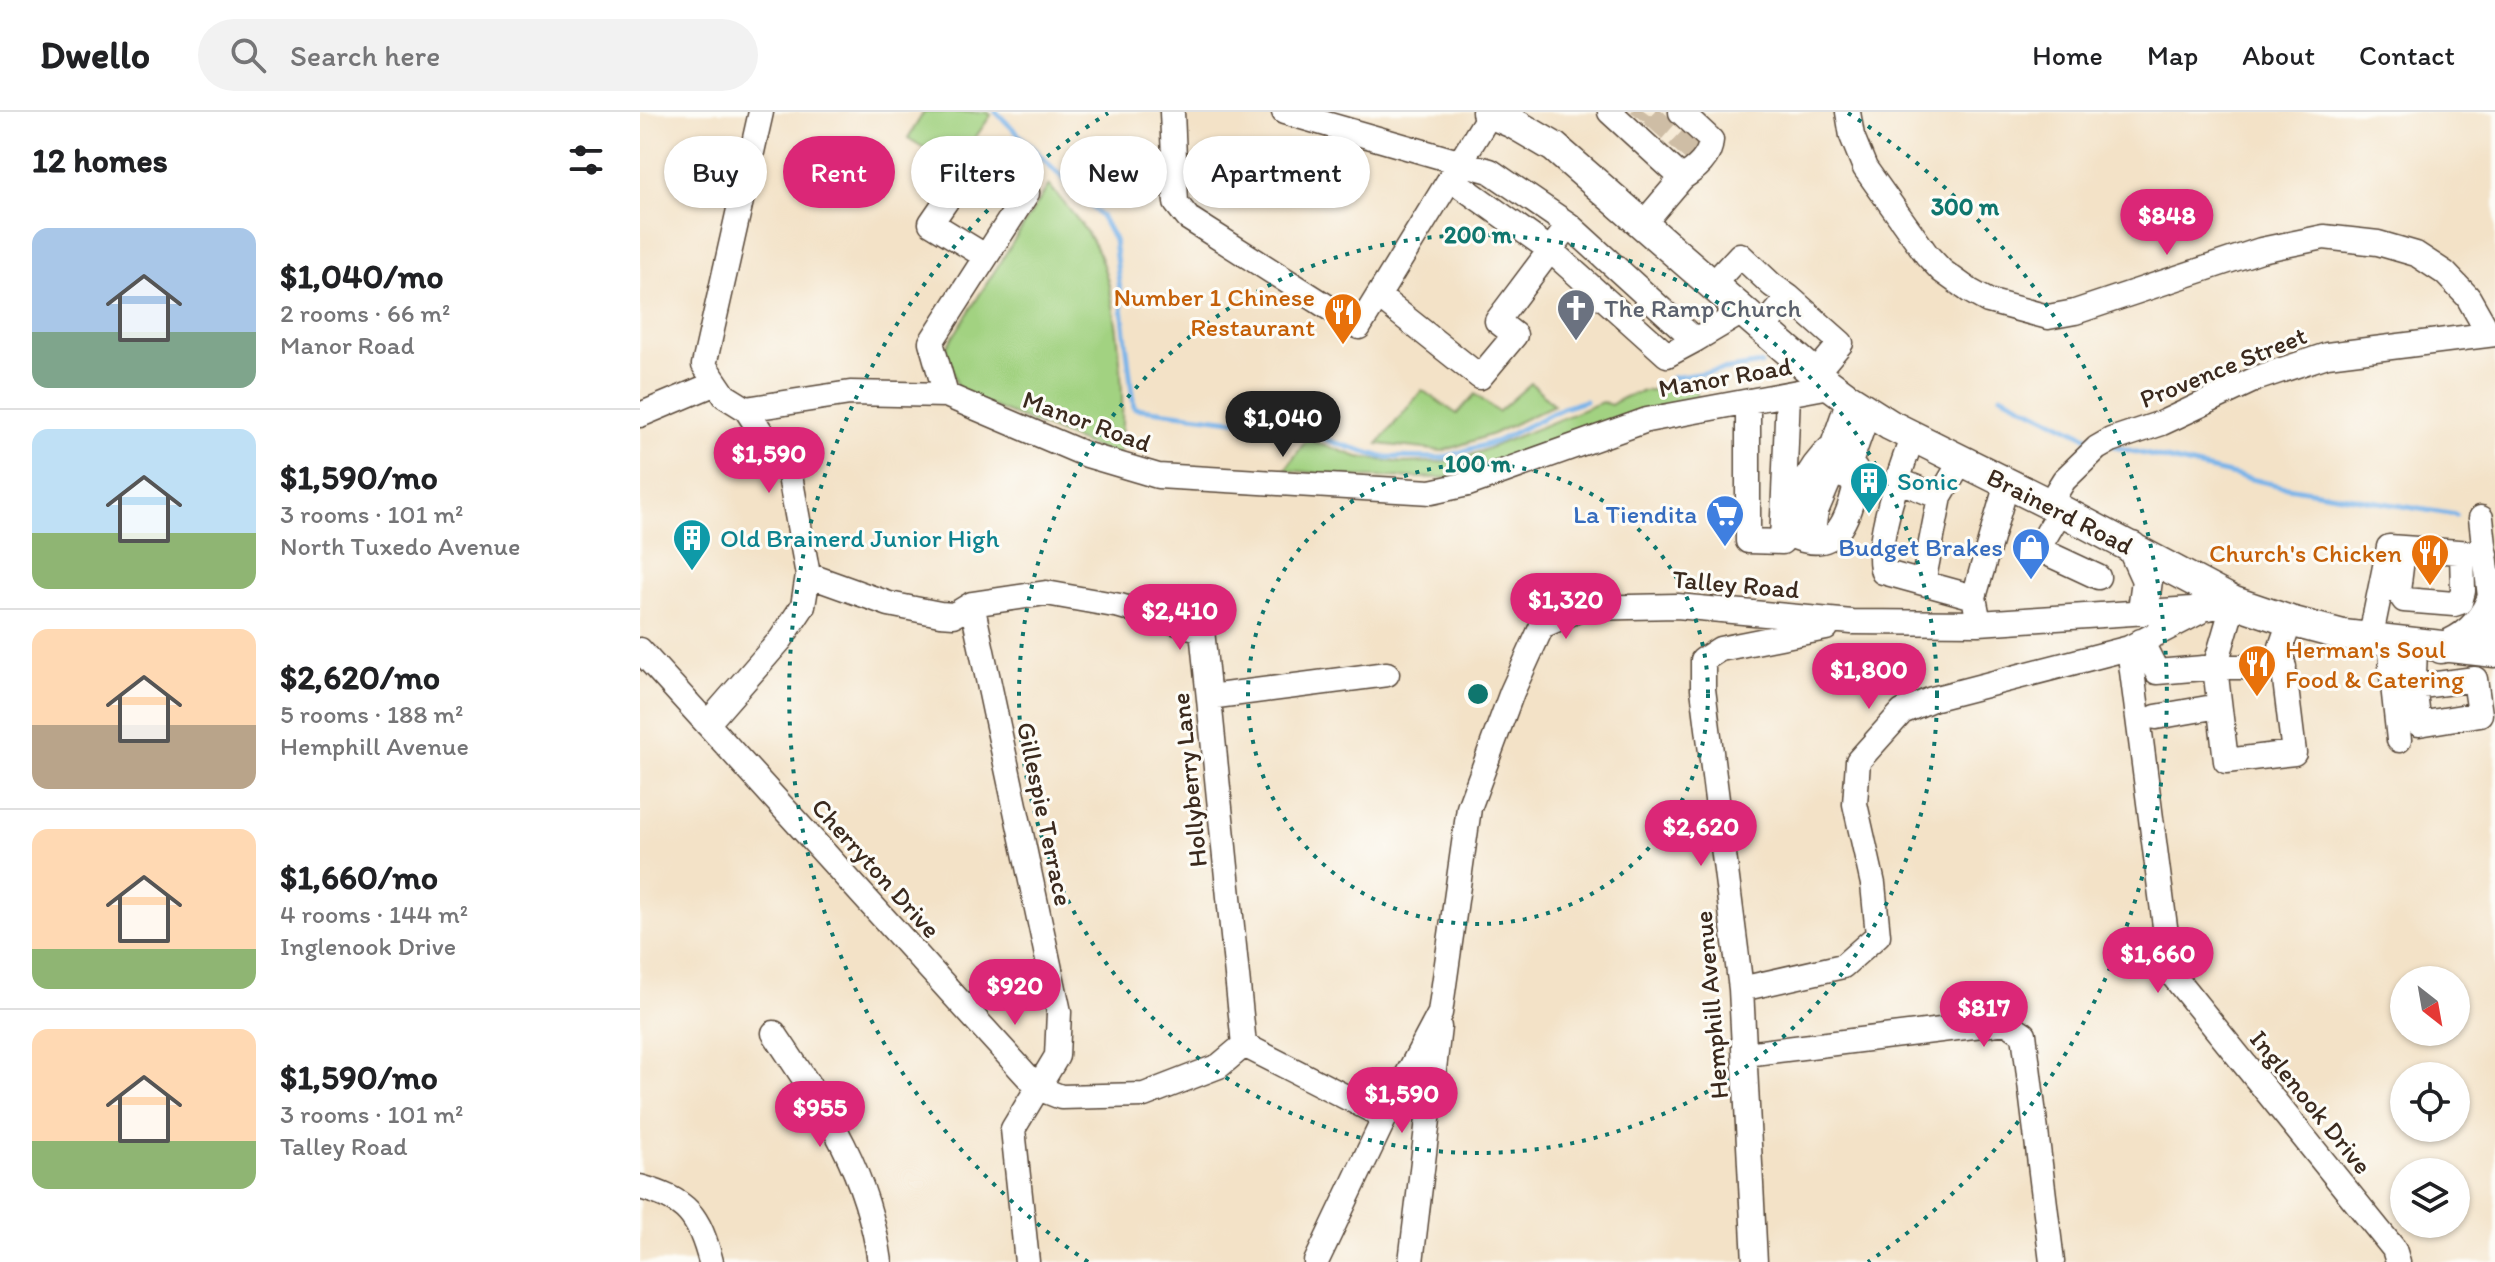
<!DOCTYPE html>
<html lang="en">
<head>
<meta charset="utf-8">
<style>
	:root { --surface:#fff; --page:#f2f2f2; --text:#202124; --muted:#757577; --line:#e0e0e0; --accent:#db2777 }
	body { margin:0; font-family:Itim,sans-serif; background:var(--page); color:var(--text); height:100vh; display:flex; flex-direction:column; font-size:30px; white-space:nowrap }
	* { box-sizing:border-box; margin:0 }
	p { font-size:26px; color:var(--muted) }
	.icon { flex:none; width:44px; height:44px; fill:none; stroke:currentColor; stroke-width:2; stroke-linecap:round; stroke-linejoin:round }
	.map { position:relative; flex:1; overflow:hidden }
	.sheet { display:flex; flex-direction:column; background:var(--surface); width:640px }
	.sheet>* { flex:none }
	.top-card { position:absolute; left:24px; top:24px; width:760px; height:72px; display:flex; gap:16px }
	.needle { width:52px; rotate:149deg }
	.controls { position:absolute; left:1750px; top:854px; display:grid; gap:16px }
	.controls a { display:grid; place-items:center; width:80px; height:80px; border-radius:50%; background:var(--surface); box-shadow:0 2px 6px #0004; font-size:40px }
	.price { position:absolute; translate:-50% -68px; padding:0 18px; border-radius:28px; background:var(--accent); color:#fff; font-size:26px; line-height:52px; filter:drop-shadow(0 2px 4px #0008) }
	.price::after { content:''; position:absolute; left:50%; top:48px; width:24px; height:18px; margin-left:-12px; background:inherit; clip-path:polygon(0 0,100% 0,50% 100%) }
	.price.current { background:#222; color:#fff }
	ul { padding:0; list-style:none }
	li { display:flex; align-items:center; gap:24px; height:200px; padding:0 32px }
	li+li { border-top:2px solid var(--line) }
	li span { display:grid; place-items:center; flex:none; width:224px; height:160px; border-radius:16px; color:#555 }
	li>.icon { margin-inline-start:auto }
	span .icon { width:96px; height:96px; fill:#fffc; stroke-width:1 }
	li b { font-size:34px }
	h2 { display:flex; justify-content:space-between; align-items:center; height:96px; padding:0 32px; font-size:34px }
	.tag { padding:0 28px; border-radius:36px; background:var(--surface); box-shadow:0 2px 6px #0004; font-size:28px; line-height:72px }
	.tag.current { background:var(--accent); color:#fff }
	header { display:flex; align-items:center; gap:48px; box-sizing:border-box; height:112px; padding:0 40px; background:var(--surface); border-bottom:2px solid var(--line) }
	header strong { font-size:38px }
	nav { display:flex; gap:44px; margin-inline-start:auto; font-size:28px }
	.search { width:560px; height:72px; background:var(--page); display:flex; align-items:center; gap:20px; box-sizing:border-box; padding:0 28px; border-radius:44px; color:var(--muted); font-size:30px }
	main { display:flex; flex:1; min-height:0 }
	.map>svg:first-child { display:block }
	.green { fill:#a2d281; stroke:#6e7e50; stroke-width:2 }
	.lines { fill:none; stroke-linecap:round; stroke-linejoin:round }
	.stream { stroke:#78b3e9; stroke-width:5 }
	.minor-tunnel { stroke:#cebda5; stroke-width:24; stroke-dasharray:24 12; stroke-linecap:butt }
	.minor-casing { stroke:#574637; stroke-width:27 }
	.major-casing { stroke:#574637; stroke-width:33 }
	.minor { stroke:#fff; stroke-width:24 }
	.major { stroke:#fff; stroke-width:30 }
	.ring { fill:none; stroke:#0f766e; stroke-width:4; stroke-dasharray:4 8 }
	.labels { text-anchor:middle; stroke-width:6; stroke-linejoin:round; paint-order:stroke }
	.food-label { font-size:26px; fill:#c56008; stroke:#fdfcf7; text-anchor:end }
	.worship-label { font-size:26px; fill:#5b616d; stroke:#fdfcf7; text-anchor:start }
	.street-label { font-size:26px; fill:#3b2a1e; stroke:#fdfcf7 }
	.culture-label { font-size:26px; fill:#0d838f; stroke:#fdfcf7; text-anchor:start }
	.shop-label { font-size:26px; fill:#366cbe; stroke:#fdfcf7; text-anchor:end }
	.centre { fill:#0f766e; stroke:#fdfcf7; stroke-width:4 }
	.ring-label { font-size:24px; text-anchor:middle; font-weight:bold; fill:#0f766e; stroke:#fdfcf7; stroke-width:6; stroke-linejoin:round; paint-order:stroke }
</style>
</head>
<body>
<header>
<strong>Dwello</strong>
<div class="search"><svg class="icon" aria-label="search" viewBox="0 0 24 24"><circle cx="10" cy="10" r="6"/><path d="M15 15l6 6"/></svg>Search here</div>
<nav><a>Home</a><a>Map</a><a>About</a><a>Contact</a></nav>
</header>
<main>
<section class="sheet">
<h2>12 homes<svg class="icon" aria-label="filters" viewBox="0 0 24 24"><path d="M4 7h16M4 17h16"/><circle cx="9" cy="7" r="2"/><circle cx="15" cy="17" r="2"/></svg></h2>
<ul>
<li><span style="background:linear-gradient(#a9c7e8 65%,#7fa58c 0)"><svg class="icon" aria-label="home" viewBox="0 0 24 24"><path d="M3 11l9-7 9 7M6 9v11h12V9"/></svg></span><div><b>$1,040/mo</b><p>2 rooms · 66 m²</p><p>Manor Road</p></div></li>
<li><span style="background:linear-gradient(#bfe0f5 65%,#8fb573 0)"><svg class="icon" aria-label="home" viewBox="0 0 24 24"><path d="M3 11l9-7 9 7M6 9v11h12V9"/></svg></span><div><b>$1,590/mo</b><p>3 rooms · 101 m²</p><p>North Tuxedo Avenue</p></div></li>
<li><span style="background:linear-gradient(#ffd9b3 60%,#b9a48a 0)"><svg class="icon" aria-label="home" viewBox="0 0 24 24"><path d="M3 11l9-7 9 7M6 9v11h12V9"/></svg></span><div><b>$2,620/mo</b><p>5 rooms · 188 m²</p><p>Hemphill Avenue</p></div></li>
<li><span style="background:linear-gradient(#ffd9b3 75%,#8fb573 0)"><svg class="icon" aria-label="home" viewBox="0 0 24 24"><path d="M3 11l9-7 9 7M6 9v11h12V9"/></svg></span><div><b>$1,660/mo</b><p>4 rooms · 144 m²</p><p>Inglenook Drive</p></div></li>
<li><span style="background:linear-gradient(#ffd9b3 70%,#8fb573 0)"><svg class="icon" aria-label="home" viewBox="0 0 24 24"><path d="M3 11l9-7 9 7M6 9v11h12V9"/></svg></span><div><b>$1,590/mo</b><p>3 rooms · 101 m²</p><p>Talley Road</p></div></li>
</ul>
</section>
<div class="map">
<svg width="1855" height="1150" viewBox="0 0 1855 1150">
	<rect width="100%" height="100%" fill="#fdfcf7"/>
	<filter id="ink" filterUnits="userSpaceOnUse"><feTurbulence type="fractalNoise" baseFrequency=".0125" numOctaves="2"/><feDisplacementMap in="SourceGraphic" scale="16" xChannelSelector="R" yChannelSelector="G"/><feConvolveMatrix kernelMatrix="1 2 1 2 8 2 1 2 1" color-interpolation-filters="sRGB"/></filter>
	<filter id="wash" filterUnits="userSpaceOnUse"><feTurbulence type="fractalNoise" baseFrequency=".006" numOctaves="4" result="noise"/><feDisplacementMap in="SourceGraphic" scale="32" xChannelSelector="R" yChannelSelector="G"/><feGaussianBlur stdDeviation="1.8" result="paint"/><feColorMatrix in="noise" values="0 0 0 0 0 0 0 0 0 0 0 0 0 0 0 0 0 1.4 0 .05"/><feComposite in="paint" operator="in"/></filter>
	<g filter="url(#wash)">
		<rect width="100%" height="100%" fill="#f3e2c7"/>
		<!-- green -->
		<path class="green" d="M284,0H348L351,3L321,46L305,53L297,44L268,26Z
			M409,73C427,95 448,117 459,143C479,189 487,296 479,345L319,281L306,236Z
			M891,271L914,293L853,322L803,339L738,332L782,278L817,302L835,282L858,300Z
			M1055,274L1058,286L948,315L886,343L821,366L721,365L645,358L667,327L718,345L762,351L801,350L827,345L962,290L971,293C993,276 1028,276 1055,274Z"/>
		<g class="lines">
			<!-- stream -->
			<path class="stream" d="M356,0L461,104L474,128L494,296L658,316L690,329L742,345L802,346L857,329L923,296L945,289
				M1032,266L1121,252
				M1361,283L1455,329
				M1475,335L1641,374L1816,403"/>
		</g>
	</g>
	<g filter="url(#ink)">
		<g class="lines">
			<!-- minor-tunnel -->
			<path class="minor-tunnel" d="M1001,7L1006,0
				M1013,19L1027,3
				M1038,41L1052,26"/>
			<!-- minor casing -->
			<g class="minor-casing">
				<path id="minor" d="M532,0L536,91L548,106L719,215L851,0
					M644,0L850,59L929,113L1055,228L1104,199
					M970,0L1042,66L1003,112
					M1041,0L1071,28C1070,46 1056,57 1042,66
					M1208,0L1212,24L1225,56L1287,143L1302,159L1330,179L1348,189L1408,205L1435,200L1621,138L1684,125L1738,131L1776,142L1805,161L1828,185L1849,222
					M811,67L909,137L1027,243L1055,228
					M1073,172L1100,143L1132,173L1149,185
					M738,184L840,265L875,223L857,209L929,113
					M1123,216L1149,185L1201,231L1175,262
					M306,283L291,230L387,81L335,47L291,111L345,144
					M1108,290V429L1142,430L1148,282
					M106,297L210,281L306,283L447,343L518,364L791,380L828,372L1007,308L1190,274
					M0,303L76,271
					M1273,324C1262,353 1233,432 1243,460L1283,471L1300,385L1322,348
					M1193,333C1167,356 1148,392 1157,426C1204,443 1209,395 1219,362L1210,351
					M1205,365L1228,300
					M1257,368L1300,385
					M1409,392L1424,368L1457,336L1471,328L1522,311L1618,266L1687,243L1855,222
					M1421,398L1398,437L1458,465
					M1841,406L1855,529
					M1183,428L1173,418L1176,399L1196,352L1193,333L1209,287
					M1763,439L1758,479L1764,488L1814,492L1820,490L1823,479L1822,441
					M168,463L249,492L300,502L314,503L332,492L406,481L480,494L562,518L604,933
					M1283,471L1334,485
					M332,492L419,900L417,944L373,1017L387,1150
					M1339,511L1334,485L1367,371
					M1730,528L1749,435L1846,442
					M1501,529L1517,560L1575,555H1644
					M1754,531L1751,555L1759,628
					M1489,536L1531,861L1754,1137L1758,1150
					M0,538L398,976L421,985L504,983L579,954L604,933L745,1005
					M1774,575L1835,567L1840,602L1779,612C1775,585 1772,561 1776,533
					M569,585L747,562
					M1516,605L1579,594
					M67,612L141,527L163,494L168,463L150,364L106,297L85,284L64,253L121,0
					M1101,877L1203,854L1238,823L1233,772L1215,692L1218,649L1262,600L1292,587L1489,536L1559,500
					M134,921C185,997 227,1057 240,1150
					M1106,942L1366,910L1384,922L1412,1150
					M0,1075C47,1088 59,1103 71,1150
					M676,1150L745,1005L800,901L829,696L872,580L902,514L943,496L1037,494L1212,510L1339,511L1568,496L1594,490L1575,555L1586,649L1654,641L1641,535L1650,509
					M771,1150L799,915
					M1115,1150L1101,877L1063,577V548L1080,537L1186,516"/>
			</g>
			<!-- major casing -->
			<g class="major-casing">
				<path id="major" d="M847,0L873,11L914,35L1175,262L1209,287L1250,313L1409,392L1594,490L1650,509L1703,523L1855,540
					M1492,435L1507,468L1503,498
					M1801,536C1825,527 1841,513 1851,490"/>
			</g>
			<!-- minor -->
			<use href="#minor" class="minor"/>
			<!-- major -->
			<use href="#major" class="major"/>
		</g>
	</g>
	<!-- distance rings -->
	<g class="ring">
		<circle cx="838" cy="582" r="230"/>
		<circle cx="838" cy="582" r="459"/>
		<path d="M448 1150A689 689 0 0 1 468 1M1208 1A689 689 0 0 1 1228 1150"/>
	</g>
	<!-- icons -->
	<defs>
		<g id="church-pin" transform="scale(2)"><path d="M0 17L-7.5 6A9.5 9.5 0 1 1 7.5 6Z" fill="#6b7280" stroke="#fdfcf7"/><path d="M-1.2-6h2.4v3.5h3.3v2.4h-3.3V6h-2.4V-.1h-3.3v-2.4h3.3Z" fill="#fff"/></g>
		<g id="restaurant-pin" transform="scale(2)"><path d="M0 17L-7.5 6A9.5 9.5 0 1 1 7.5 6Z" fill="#e8710a" stroke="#fdfcf7"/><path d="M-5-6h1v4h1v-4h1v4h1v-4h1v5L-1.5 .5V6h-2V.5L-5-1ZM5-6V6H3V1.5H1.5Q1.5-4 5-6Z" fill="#fff"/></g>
		<g id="building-pin" transform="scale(2)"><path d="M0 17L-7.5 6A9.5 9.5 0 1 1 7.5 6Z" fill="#0f9aa8" stroke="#fdfcf7"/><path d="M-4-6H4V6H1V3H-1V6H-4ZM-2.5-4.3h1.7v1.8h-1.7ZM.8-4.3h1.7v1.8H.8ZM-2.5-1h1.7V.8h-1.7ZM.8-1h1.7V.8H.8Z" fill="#fff"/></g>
		<g id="supermarket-pin" transform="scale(2)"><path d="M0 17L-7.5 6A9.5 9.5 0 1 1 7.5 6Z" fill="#3f7fe0" stroke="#fdfcf7"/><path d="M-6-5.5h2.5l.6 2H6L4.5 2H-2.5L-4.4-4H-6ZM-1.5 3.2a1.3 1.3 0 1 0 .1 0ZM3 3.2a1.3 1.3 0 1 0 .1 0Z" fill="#fff"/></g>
		<g id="shop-pin" transform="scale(2)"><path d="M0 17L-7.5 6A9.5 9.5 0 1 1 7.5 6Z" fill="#3f7fe0" stroke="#fdfcf7"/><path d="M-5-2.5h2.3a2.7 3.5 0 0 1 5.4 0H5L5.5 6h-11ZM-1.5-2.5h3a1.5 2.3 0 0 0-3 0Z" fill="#fff"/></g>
	</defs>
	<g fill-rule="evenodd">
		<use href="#church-pin" x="936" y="196"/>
		<use href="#restaurant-pin" x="703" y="200"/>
		<use href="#building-pin" x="1229" y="369"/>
		<use href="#supermarket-pin" x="1085" y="402"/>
		<use href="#building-pin" x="52" y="426"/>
		<use href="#shop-pin" x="1391" y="435"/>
		<use href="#restaurant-pin" x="1790" y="441"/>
		<use href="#restaurant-pin" x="1617" y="552"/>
	</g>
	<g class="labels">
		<!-- food labels -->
		<g class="food-label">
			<text x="675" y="194">Number 1 Chinese<tspan x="675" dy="30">Restaurant</tspan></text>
			<text x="1762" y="450">Church's Chicken</text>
			<text x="1645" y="546" text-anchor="start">Herman's Soul<tspan x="1645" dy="30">Food &amp; Catering</tspan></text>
		</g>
		<!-- worship labels -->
		<g class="worship-label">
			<text x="964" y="205">The Ramp Church</text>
		</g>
		<!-- street labels -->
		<g class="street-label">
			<text transform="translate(1583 255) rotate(-22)" y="9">Provence Street</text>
			<text transform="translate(1085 265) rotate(-10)" y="9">Manor Road</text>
			<text transform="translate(447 309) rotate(20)" y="9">Manor Road</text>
			<text transform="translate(1420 399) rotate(27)" y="9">Brainerd Road</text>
			<text transform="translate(1096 472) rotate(5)" y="9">Talley Road</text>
			<text transform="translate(549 668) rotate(-96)" y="9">Hollyberry Lane</text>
			<text transform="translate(405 702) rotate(78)" y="9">Gillespie Terrace</text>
			<text transform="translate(236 756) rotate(48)" y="9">Cherryton Drive</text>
			<text transform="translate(1071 893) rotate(-95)" y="9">Hemphill Avenue</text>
			<text transform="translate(1671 990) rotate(51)" y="9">Inglenook Drive</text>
		</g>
		<!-- culture labels -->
		<g class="culture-label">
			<text x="1257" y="378">Sonic</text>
			<text x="80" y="435">Old Brainerd Junior High</text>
		</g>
		<!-- shop labels -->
		<g class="shop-label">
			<text x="1057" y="411">La Tiendita</text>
			<text x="1363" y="444">Budget Brakes</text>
		</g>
	</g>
	<circle cx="838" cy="582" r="12" class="centre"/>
	<g class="ring-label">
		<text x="1325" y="103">300 m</text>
		<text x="838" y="131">200 m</text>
		<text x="838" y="360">100 m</text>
	</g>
</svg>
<div class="controls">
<a><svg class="needle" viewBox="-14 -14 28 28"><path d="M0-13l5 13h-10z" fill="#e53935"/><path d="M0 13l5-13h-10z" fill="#757577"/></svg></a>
<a><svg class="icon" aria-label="locate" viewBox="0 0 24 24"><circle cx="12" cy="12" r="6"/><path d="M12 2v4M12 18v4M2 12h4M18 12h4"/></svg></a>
<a><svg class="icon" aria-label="layers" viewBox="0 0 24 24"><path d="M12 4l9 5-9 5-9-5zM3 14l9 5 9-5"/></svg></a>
</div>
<b class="price" style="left:1527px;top:145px">$848</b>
<b class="price current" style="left:643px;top:347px">$1,040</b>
<b class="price" style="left:129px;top:383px">$1,590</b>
<b class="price" style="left:926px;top:529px">$1,320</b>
<b class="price" style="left:540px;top:540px">$2,410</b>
<b class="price" style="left:1229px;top:599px">$1,800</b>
<b class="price" style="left:1061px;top:756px">$2,620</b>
<b class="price" style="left:1518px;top:883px">$1,660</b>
<b class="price" style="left:375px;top:915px">$920</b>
<b class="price" style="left:1344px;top:937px">$817</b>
<b class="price" style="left:762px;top:1023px">$1,590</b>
<b class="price" style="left:180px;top:1037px">$955</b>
<div class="top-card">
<a class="tag">Buy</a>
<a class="tag current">Rent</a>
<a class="tag">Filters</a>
<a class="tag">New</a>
<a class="tag">Apartment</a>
</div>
</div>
</main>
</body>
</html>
